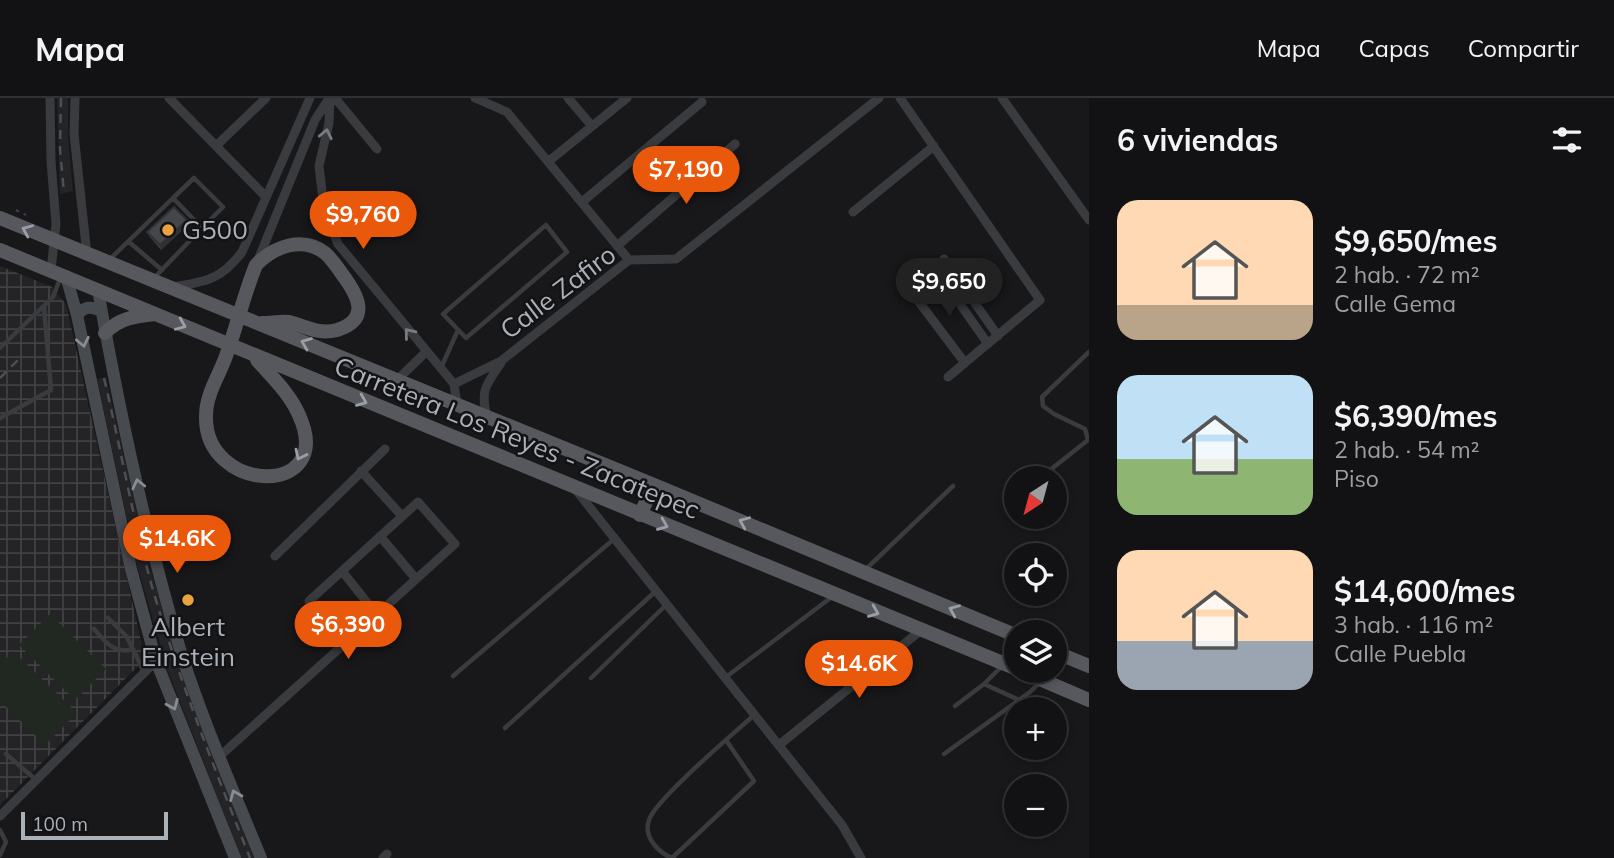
<!DOCTYPE html>
<html lang="es">
<head>
<meta charset="utf-8">
<style>
	:root { --surface:#121214; --page:#1b1b1d; --text:#f1f3f6; --muted:#9c9ea0; --line:#313234; --accent:#ea580c }
	body { margin:0; font-family:Mulish,sans-serif; background:var(--page); color:var(--text); height:100vh; display:flex; flex-direction:column; font-size:26px; white-space:nowrap }
	* { box-sizing:border-box; margin:0 }
	p { font-size:23px; color:var(--muted) }
	.icon { flex:none; width:38px; height:38px; fill:none; stroke:currentColor; stroke-width:2; stroke-linecap:round; stroke-linejoin:round }
	.map { position:relative; flex:1; overflow:hidden }
	.drawer { display:flex; flex-direction:column; background:var(--surface); width:525px }
	.drawer>* { flex:none }
	.needle { width:46px; rotate:216deg }
	.fabs { position:absolute; left:1004px; top:368px; display:grid; gap:14px }
	.fabs a { display:grid; place-items:center; width:63px; height:63px; border-radius:50%; background:var(--surface); box-shadow:0 4px 10px #0003,0 0 0 2px var(--line); font-size:35px }
	.scale { position:absolute; left:21px; bottom:18px; width:147px; box-sizing:border-box; padding-left:7px; border:4px solid #abb1b9; border-top:0; font-size:19px; line-height:24px; white-space:nowrap; color:#abb1b9; -webkit-text-stroke:5px #131315; paint-order:stroke }
	.price { position:absolute; translate:-50% -60px; padding:0 16px; border-radius:24px; background:var(--accent); color:#fff; font-size:23px; line-height:46px; filter:drop-shadow(0 2px 4px #0008) }
	.price::after { content:''; position:absolute; left:50%; top:42px; width:21px; height:16px; margin-left:-10px; background:inherit; clip-path:polygon(0 0,100% 0,50% 100%) }
	.price.current { background:#222; color:#fff }
	ul { padding:0; list-style:none }
	li { display:flex; align-items:center; gap:21px; height:175px; padding:0 28px }
	li span { display:grid; place-items:center; flex:none; width:196px; height:140px; border-radius:21px; color:#555 }
	li>.icon { margin-inline-start:auto }
	span .icon { width:84px; height:84px; fill:#fffc; stroke-width:1 }
	li b { font-size:30px }
	h2 { display:flex; justify-content:space-between; align-items:center; height:84px; padding:0 28px; font-size:30px }
	header { display:flex; align-items:center; gap:42px; box-sizing:border-box; height:98px; padding:0 35px; background:var(--surface); border-bottom:2px solid var(--line) }
	header strong { font-size:33px }
	nav { display:flex; gap:38px; margin-inline-start:auto; font-size:24px }
	main { display:flex; flex:1; min-height:0 }
	.map>svg:first-child { display:block }
	.built { fill:#242427 }
	.industrial { fill:url(#industrial-grid) }
	.pitch { fill:#202821 }
	.lines { fill:none; stroke-linecap:round; stroke-linejoin:round }
	.path { stroke:#3f4246; stroke-width:2; stroke-dasharray:3.5 5; stroke-linecap:butt }
	.lane { stroke:#393b3f; stroke-width:4.5 }
	.street { stroke:#393b3f; stroke-width:9 }
	.secondary { stroke:#474a4f; stroke-width:12 }
	.primary { stroke:#56585e; stroke-width:14 }
	.rail { stroke:#4c4f54; stroke-width:2.5; stroke-dasharray:9 7; stroke-linecap:butt }
	.wall { fill:#3b3c40 }
	.shaded-wall { fill:#303134 }
	.building { fill:#45464a; stroke:#303134; stroke-width:2 }
	.oneway { stroke:#787c82 }
	.oneway2 { stroke:#9a9fa7 }
	.oneway3 { stroke:#888d94 }
	.poi-dot { fill:#e9a341; stroke:#131315; stroke-width:2.5 }
	.labels { text-anchor:middle; stroke-width:5; stroke-linejoin:round; paint-order:stroke }
	.poi-label { font-size:26px; fill:#abb1b9; stroke:#131315; text-anchor:start }
	.street-label { font-size:26px; fill:#abb1b9; stroke:#131315 }
</style>
</head>
<body>
<header>
<strong>Mapa</strong>
<nav><a>Mapa</a><a>Capas</a><a>Compartir</a></nav>
</header>
<main>
<div class="map">
<svg width="1089" height="760" viewBox="0 0 1089 760">
	<defs>
		<pattern id="industrial-grid" width="8" height="8" patternUnits="userSpaceOnUse" patternTransform="scale(1.75)"><rect width="8" height="8" fill="#242427"/><path d="M0 4h8M4 0v8" fill="none" stroke="#414144"/></pattern>
	</defs>
	<rect width="100%" height="100%" fill="#18181a"/>
	<!-- built -->
	<path class="built" d="M57,0H68V38L73,93L60,96Z
		M106,279L148,463L171,540L254,760H241L168,573L137,467L97,281Z"/>
	<!-- industrial -->
	<path class="industrial" d="M0,168L52,189L66,206L145,561L0,707Z"/>
	<!-- pitch -->
	<path class="pitch" d="M50,516L106,571L75,602L19,547Z
		M13,553L77,615L45,647L0,603V567Z"/>
	<g class="lines">
		<!-- path -->
		<path class="path" d="M16,112L26,117"/>
		<!-- lane -->
		<path class="lane" d="M173,100L194,80L223,109L202,130
			M546,127L567,154L466,240L443,216Z
			M129,144L162,172
			M110,161L173,100L202,130L154,180
			M0,250L53,199L60,181
			M441,270L458,232
			M0,320L51,292L44,209
			M1040,380L1088,342L1085,331L1054,316L1043,308L1042,299L1089,254
			M1013,401L1017,398
			M865,472L953,388
			M108,520L127,539L144,574
			M94,531C105,543 114,557 133,551
			M453,578L614,441
			M726,579L833,498
			M591,580L666,507
			M984,586L1019,602
			M955,608L984,586L1001,569
			M505,630L656,493
			M726,642L754,683L672,760C658,754 643,739 649,722C655,702 733,636 753,618
			M6,656L35,681
			M944,656L1030,594L1041,583
			M0,732L6,744L0,757"/>
		<!-- street -->
		<path class="street" d="M50,0L51,63L56,126L51,172
			M75,0L74,36L87,157
			M169,0L266,99
			M330,0L329,25L319,68L324,110L338,146L454,286L457,307
			M335,0L377,51
			M475,0L507,14L629,162
			M568,0L592,28
			M900,0L1040,202L948,279
			M1002,0L1089,122
			M217,47L266,0
			M549,63L627,0
			M582,104L702,4
			M853,114L934,48
			M617,148L735,46
			M944,161L998,238
			M258,162L315,22L328,2
			M934,169L988,246
			M172,189C205,184 221,182 242,154L310,0
			M910,192L965,265
			M397,282L426,254
			M454,286L501,263L629,162L676,161L879,0
			M487,319C480,292 486,287 501,265
			M361,373L402,418
			M576,392L842,727L861,760
			M380,438L416,481
			M275,458L385,351
			M342,473L377,517
			M779,647L920,533
			M220,658L455,446L418,404L309,503
			M0,718L156,563
			M383,760L387,756"/>
		<!-- secondary -->
		<path class="secondary" d="M66,178L77,217L131,471L156,563L235,760
			M98,192C119,312 145,433 180,551C202,622 233,691 261,760
			M77,217C85,208 91,208 101,213"/>
		<!-- primary -->
		<path class="primary" d="M0,120L654,387L1017,538
			M0,152L1017,571
			M105,235C119,220 136,218 155,216
			M257,262C272,279 290,296 299,317C337,401 204,396 206,318C206,296 219,278 226,258C237,228 244,196 256,167C274,148 303,138 325,155C332,161 337,169 342,176C357,196 372,221 337,232C318,237 306,228 289,224C280,223 271,225 262,225
			M640,417L654,387
			M1055,554L1089,568
			M1019,572L1089,602"/>
		<!-- rail -->
		<path class="rail" d="M61,0L60,51L64,95
			M0,280L22,258
			M104,280C122,356 135,434 158,509C184,594 217,677 250,760"/>
	</g>
	<!-- wall -->
	<path class="wall" d="M187,122L188,127L161,152L149,138L147,134Z"/>
	<!-- shaded-wall -->
	<path class="shaded-wall" d="M187,122L188,127L161,152L160,147Z"/>
	<!-- building -->
	<path class="building" d="M174,109L187,122L160,147L147,134Z"/>
	<!-- one-way arrows -->
	<defs><path id="oneway-chevron" d="M-2-3.5L2.5 0L-2 3.5" fill="none" stroke-width="1.6" stroke-linecap="round" stroke-linejoin="round" transform="scale(1.75)"/></defs>
	<g class="oneway">
		<use href="#oneway-chevron" transform="translate(326 36) rotate(-78)"/>
		<use href="#oneway-chevron" transform="translate(409 235) rotate(-129)"/>
	</g>
	<g class="oneway2">
		<use href="#oneway-chevron" transform="translate(27 132) rotate(-157)"/>
		<use href="#oneway-chevron" transform="translate(181 227) rotate(23)"/>
		<use href="#oneway-chevron" transform="translate(306 245) rotate(-158)"/>
		<use href="#oneway-chevron" transform="translate(362 303) rotate(22)"/>
		<use href="#oneway-chevron" transform="translate(300 357) rotate(116)"/>
		<use href="#oneway-chevron" transform="translate(744 424) rotate(-157)"/>
		<use href="#oneway-chevron" transform="translate(663 427) rotate(22)"/>
		<use href="#oneway-chevron" transform="translate(954 512) rotate(-157)"/>
		<use href="#oneway-chevron" transform="translate(874 514) rotate(22)"/>
	</g>
	<g class="oneway3">
		<use href="#oneway-chevron" transform="translate(83 244) rotate(78)"/>
		<use href="#oneway-chevron" transform="translate(138 386) rotate(-103)"/>
		<use href="#oneway-chevron" transform="translate(173 607) rotate(67)"/>
		<use href="#oneway-chevron" transform="translate(235 697) rotate(-112)"/>
	</g>
	<!-- markers -->
	<g class="poi-dot">
		<circle cx="168" cy="132" r="7"/>
		<circle cx="188" cy="502" r="7"/>
	</g>
	<g class="labels">
		<!-- poi labels -->
		<g class="poi-label">
			<text x="182" y="141">G500</text>
			<text x="188" y="538" text-anchor="middle">Albert<tspan x="188" dy="30">Einstein</tspan></text>
		</g>
		<!-- street labels -->
		<g class="street-label">
			<text transform="translate(558 194) rotate(-37)" y="9">Calle Zafiro</text>
			<text transform="translate(517 340) rotate(22)" y="9">Carretera Los Reyes - Zacatepec</text>
		</g>
	</g>
</svg>
<div class="fabs">
<a><svg class="needle" viewBox="-14 -14 28 28"><path d="M0-13l5 13h-10z" fill="#e53935"/><path d="M0 13l5-13h-10z" fill="#9c9ea0"/></svg></a>
<a><svg class="icon" aria-label="locate" viewBox="0 0 24 24"><circle cx="12" cy="12" r="6"/><path d="M12 2v4M12 18v4M2 12h4M18 12h4"/></svg></a>
<a><svg class="icon" aria-label="layers" viewBox="0 0 24 24"><path d="M12 4l9 5-9 5-9-5zM3 14l9 5 9-5"/></svg></a>
<a>+</a>
<a>−</a>
</div>
<div class="scale">100 m</div>
<b class="price" style="left:686px;top:108px">$7,190</b>
<b class="price" style="left:363px;top:153px">$9,760</b>
<b class="price current" style="left:949px;top:220px">$9,650</b>
<b class="price" style="left:177px;top:477px">$14.6K</b>
<b class="price" style="left:348px;top:563px">$6,390</b>
<b class="price" style="left:859px;top:602px">$14.6K</b>
</div>
<section class="drawer">
<h2>6 viviendas<svg class="icon" aria-label="filters" viewBox="0 0 24 24"><path d="M4 7h16M4 17h16"/><circle cx="9" cy="7" r="2"/><circle cx="15" cy="17" r="2"/></svg></h2>
<ul>
<li><span style="background:linear-gradient(#ffd9b3 75%,#b9a48a 0)"><svg class="icon" aria-label="home" viewBox="0 0 24 24"><path d="M3 11l9-7 9 7M6 9v11h12V9"/></svg></span><div><b>$9,650/mes</b><p>2 hab. · 72 m²</p><p>Calle Gema</p></div></li>
<li><span style="background:linear-gradient(#bfe0f5 60%,#8fb573 0)"><svg class="icon" aria-label="home" viewBox="0 0 24 24"><path d="M3 11l9-7 9 7M6 9v11h12V9"/></svg></span><div><b>$6,390/mes</b><p>2 hab. · 54 m²</p><p>Piso</p></div></li>
<li><span style="background:linear-gradient(#ffd9b3 65%,#9aa5b1 0)"><svg class="icon" aria-label="home" viewBox="0 0 24 24"><path d="M3 11l9-7 9 7M6 9v11h12V9"/></svg></span><div><b>$14,600/mes</b><p>3 hab. · 116 m²</p><p>Calle Puebla</p></div></li>
</ul>
</section>
</main>
</body>
</html>
